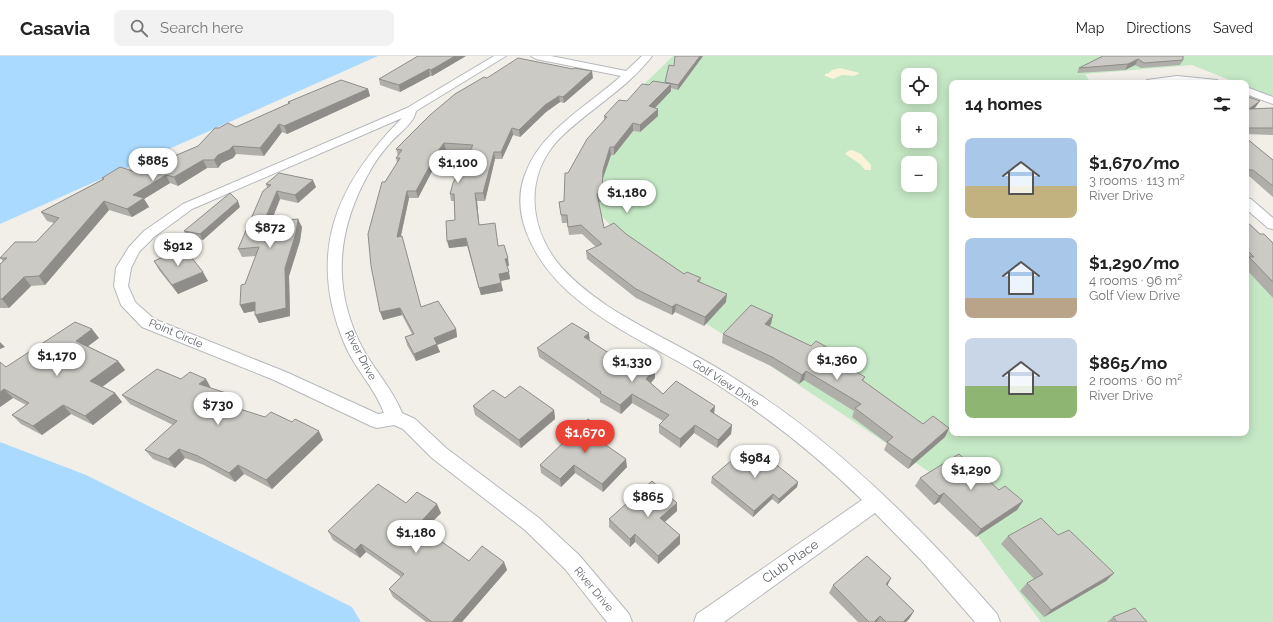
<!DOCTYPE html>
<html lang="en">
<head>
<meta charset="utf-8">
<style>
	:root { --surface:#fff; --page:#f2f2f2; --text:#222; --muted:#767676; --line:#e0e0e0; --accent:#ea4335 }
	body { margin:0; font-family:Raleway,sans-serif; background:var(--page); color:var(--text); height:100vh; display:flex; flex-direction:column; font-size:15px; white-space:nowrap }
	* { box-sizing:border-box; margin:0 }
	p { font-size:13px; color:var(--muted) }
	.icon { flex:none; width:22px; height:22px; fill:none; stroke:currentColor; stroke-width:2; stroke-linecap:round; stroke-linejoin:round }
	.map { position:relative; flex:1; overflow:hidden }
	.side { position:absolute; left:949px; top:24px; width:300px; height:356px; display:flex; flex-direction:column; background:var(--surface); border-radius:8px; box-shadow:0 2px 10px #0003 }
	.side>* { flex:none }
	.fabs { position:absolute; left:901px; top:12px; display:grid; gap:8px }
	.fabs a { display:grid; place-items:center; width:36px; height:36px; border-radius:8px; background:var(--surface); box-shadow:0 2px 10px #0003; font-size:20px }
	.price { position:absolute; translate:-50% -34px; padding:0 9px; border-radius:14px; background:#fff; color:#222; font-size:13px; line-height:26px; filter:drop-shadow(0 1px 2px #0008) }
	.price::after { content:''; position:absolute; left:50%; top:24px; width:12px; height:9px; margin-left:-6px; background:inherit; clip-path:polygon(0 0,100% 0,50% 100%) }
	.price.active { background:var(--accent); color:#fff }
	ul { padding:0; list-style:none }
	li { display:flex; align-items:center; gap:12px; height:100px; padding:0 16px }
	li span { display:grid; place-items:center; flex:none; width:112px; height:80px; border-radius:8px; color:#555 }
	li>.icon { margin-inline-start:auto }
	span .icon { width:48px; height:48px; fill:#fffc; stroke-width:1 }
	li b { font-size:17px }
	h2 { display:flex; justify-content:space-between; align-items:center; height:48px; padding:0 16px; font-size:17px }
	header { display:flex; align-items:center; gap:24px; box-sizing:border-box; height:56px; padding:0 20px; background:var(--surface); border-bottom:1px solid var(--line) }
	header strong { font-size:19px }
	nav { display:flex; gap:22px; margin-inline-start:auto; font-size:14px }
	.search { width:280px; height:36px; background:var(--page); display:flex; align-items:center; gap:10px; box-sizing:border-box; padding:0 14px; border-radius:8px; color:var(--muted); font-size:15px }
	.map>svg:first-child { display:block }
	.green { fill:#c5e8c5; fill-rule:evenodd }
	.sand { fill:#fbf3d9 }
	.water { fill:#aadaff }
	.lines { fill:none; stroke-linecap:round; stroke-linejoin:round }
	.street-casing { stroke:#b5b8bc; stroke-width:2 }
	.street { fill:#fff; fill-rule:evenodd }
	.wall { fill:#afaea9 }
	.shaded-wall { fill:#8f8d8a }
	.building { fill:#cccac5; stroke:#8f8d8a }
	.labels { text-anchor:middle; stroke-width:3; stroke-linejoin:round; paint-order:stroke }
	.street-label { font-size:11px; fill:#5f6368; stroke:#fff }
	.near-street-label { font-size:13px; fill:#5f6368; stroke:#fff }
</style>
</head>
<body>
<header>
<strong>Casavia</strong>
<div class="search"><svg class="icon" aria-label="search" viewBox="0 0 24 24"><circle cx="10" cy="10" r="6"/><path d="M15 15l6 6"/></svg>Search here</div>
<nav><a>Map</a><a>Directions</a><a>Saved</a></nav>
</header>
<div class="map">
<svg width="1273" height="566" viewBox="0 0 1273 566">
	<rect width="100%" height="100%" fill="#f1efe8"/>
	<!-- green -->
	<path class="green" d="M673,0H1273V41L1246,31V27H1237L1192,9L1085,18L1091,27H952V377H1246V201L1273,224V566H1041L931,417L686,254L569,123L633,39ZM908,19H930V41H908ZM908,63H930V85H908ZM908,107H930V129H908Z"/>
	<!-- sand -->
	<path class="sand" d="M840,12L860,17L854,20L842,19L833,23L825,20V18L829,17L832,14Z
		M852,94L861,98L871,109V114H865L860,108L845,98L848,95Z"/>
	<!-- water -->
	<path class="water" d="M0,0H378L0,168Z
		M0,386L86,419L352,551L361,566H0Z"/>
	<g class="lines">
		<!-- street casing -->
		<g class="street-casing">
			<path id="street" d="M494,0H506L416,55C414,67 399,77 391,86C384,94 375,105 370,115C336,174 331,234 364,295C376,316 393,334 402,357L415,363L446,392L539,462L579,499L629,558L632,566H607L565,513L525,474L432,402L403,373L394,369L377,372L371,370L274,324L142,271L121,249L114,230L116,212L129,191L144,175L183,148L407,52ZM402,62C336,129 306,197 345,289C355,313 375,332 384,357L378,358L286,316L154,263L135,246L128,230L131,212L139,196L154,181L192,153Z
				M531,0H551L626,15L642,0H652C627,33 588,54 559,83C523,121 529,174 562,212C575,226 590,238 606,249C646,275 689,294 729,319C832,382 918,468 997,558L1000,566H975L922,505L875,457L724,566H694L697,558L862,444C818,401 769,362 718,329C653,286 555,255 526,175C519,156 518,135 526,116C542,74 589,49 621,20L536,3Z
				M1177,20L1217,24L1222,27H1142L1147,24Z
				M1246,31L1273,41V48L1246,38Z
				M1246,142L1251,143L1273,162V173L1268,172L1246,153Z"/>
		</g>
		<!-- street -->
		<use href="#street" class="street"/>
	</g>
	<!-- wall -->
	<path class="wall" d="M466,0L432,20H430L400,36L380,29L379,23Z
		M675,0H703L678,34L671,32V35L655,52L658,53V60L640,76L633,75L614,99H611L603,122L602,146H599L604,172L626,178L684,218L701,222L700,226L726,246L704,270L675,256L672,259L636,242L587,203L586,195L596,191L582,178L569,179L567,167H562L559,146L564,145L568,117L604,64V60L627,45L649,29L665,27V26L674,10Z
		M1103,0L1183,4L1180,9L1141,12L1135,9L1125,14L1077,17L1079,12Z
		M487,22H593L564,47L560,46L546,56L520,81L513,79L502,103H495L485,145H477L479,169L498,190L509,210H507L510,223L501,225L503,235L481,239L467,190L449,192L455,164L454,145H451L450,138L470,95L446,94L439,102L418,142H409L401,180L421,251L456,273L457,281L437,289L440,296L416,305L407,289L405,281L412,278L402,259L383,264L385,126L397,107L396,102L398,100L396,93Z
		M368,33L370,40L287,78L282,76L264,100L236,98L233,102L222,107L218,112H207L178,130L170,127L144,143L149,151L132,161L109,154L45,229L31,230L9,252H0V208L3,205L0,202L36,186L54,167L47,165L41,156L103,123L102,122L142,118L236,71L288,48V46Z
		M1246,40L1255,52L1254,53L1273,52V79L1246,78Z
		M1246,82L1273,104V141L1249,120H1246Z
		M266,128L316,131L298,147L280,143L271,166L302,171L300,185L289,220L290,260L259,267L255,255L244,257L240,249L245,228L256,200L242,201L238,193L267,132Z
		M240,151L203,184L187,181L184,175Z
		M1246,165L1260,178L1273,187V242L1246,213Z
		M154,205L208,225L178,238L159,214Z
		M771,268L770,270L811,290L832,294L830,301L865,321L863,325L923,368L949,372L945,381L908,413L884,394L887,387L852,361L854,355L804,324L799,328L771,310L722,287L723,278Z
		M99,282L88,290L118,305L125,314L102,330L115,337L122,346L93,369L71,358L42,379L21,368L12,359L26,349L13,342L0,351L6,311Z
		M589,285L629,310L655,313V322L651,327L663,338L714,358L732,369L731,378L717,392L694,377L680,392L659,377V369L663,365L632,347L621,358L600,346V343L539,301L537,292Z
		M181,323L211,332L238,348L235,351L323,384L272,433L244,418L235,426L204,409L185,402L175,412L153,403L145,394L173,369L130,348L122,339Z
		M505,342L554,354L555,363L521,392L475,359L473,350Z
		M608,377L609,385L605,389L627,411L603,436L575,417L561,431L541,417L540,409Z
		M737,407L798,426L797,431L778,448L772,443L753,461L711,427L712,421Z
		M920,422L999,434L1023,445L1017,454L976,481L939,446L934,449L915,430Z
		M406,447L441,457L424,474L469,505L504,506L507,514L462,566H426L393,541L389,533L401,521L366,496L360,502L333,484L328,475Z
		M677,455L665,466L680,479V488L658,508L635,486L630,491L609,471V463Z
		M1058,479L1114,517L1106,525L1044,561L1020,535L1027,527L1034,523L1001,488L1008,480Z
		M891,522L887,530L914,555L909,563L906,566H858L829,537L833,529Z
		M1113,561L1147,566H1107Z"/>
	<!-- shaded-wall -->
	<path class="shaded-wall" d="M455,0H466L432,20L431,14Z
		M700,0H703L678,34V29Z
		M1138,3L1135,9L1125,14L1128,8Z
		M429,13L430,20L400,36L399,29Z
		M592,15L593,22L564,47L563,41Z
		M671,28V35L649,58V50Z
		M368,33L370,40L287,78L284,70Z
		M559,40L560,46L546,56L520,81L519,74L545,49Z
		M1260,45L1255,52L1246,59L1249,53Z
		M658,53V60L640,76V69Z
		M633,67V75L614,99V91Z
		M279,68L282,76L264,100L260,92Z
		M512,72L513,79L502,103L501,96Z
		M444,87L446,94L439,102L418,142L416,135L438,95Z
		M233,90L236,98L233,102L222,107L218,112L214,104L218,99Z
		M610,91L611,99L603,122L602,146V138L603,114Z
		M494,96L495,103L485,145L483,137Z
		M203,104L207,112L178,130L174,121Z
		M166,119L170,127L144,143L149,151L132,161L127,153L133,139Z
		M313,124L316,131L298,147L295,139Z
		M277,135L280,143L269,171L260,167Z
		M407,135L409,142L399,188L397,181Z
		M475,137L477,145L480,177Z
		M104,145L109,154L45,229L39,220Z
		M238,145L240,151L203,184L200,178Z
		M298,163L302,171L300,185L289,220L290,260L259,267L255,259L285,212Z
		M466,182L467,190L449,192L447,185Z
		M508,202L509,210H506L505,203Z
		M203,216L208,225L178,238L172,229Z
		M509,216L510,223L500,225L499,218Z
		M24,221L31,230L9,252L2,243Z
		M501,227L503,235L481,239L479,232Z
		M727,238L726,246L704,270L705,261Z
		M255,246L259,254L244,257L240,249Z
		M676,248L675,256L672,259V251Z
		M400,252L402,259L383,264L380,256Z
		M773,259L771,268L763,277L765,268Z
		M92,273L99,282L83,294L76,285Z
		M456,273L457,281L437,289L440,296L416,305L414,298L434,282Z
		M589,277L590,286L584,281Z
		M0,286L5,291L0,293Z
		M832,294L830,303L827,299Z
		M118,305L125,314L98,334L90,325Z
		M655,313V322L646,332V323Z
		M806,315L804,324L799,328L802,319Z
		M206,323L211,332L199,328Z
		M4,333L13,342L0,351V336Z
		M115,337L122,346L93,369L85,360Z
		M632,338V347L621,358L620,349Z
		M232,339L238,348L230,357L224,348Z
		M63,349L71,358L42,379L33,370Z
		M715,350L714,359L710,355Z
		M554,354L555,363L521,392L519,384Z
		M695,369L694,377L680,392V383Z
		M732,369L731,378L717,392L718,384Z
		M949,372L945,381L908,413L912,404Z
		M319,375L323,384L272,433L266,424Z
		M608,377L609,385L600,394V385Z
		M179,393L185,402L175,412L168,403Z
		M626,403L627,411L603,436L602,428Z
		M238,409L244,418L235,426L229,417Z
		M574,409L575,417L561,431L560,423Z
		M798,426L797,431L778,448L779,443Z
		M944,437L939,446L934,449L939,440Z
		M773,438L772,443L753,461L754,455Z
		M1023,445L1017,454L976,481L981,473Z
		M677,447V455L660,470V462Z
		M437,448L441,457L421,477L418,469Z
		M635,478V486L630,491V483Z
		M680,479V488L658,508V500Z
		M361,488L366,496L360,502L355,494Z
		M504,506L507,514L462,566H452Z
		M1114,517L1106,525L1044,561L1051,554Z
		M891,522L887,530L886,528Z
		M914,555L909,563L906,566H903Z
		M880,560L877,566H874Z"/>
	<!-- building -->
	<path class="building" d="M418,0H455L431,14L429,13L399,29L379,23Z
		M675,0H700L678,29L665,26L669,9L674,10Z
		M1103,0H1183V4L1144,7L1138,3L1128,8L1079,12Z
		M518,2L573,13L574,12L592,15L563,41L559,40L545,49L519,74L512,72L501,96H494L483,137H475L479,169L495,167L498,190L504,189L508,202L505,203L509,216L499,218L501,227L479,232L466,182L447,185L446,165L455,164L454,138H450L453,127L473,89L444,87L438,95L416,135H407L397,181L402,180L421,251L438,245L456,273L434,282L437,288L414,298L405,281L414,278L400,252L380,256L371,210L368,178L382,126H385L400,102H396L402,94L396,93L430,59L455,38L484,21L487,22Z
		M341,24L368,33L284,70L279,68L260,92L233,90L229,94L218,99L214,104H203L174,121L166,119L133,139L144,142L127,153L104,145L39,220L24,221L2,243H0V208L7,202H0L15,186H36L59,162L41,156L104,123L102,122L120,111L142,118L165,104L198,90L215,72H219L228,67L236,71L290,47L288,46Z
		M653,25L671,28L649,50L658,53L640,69L633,67L614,91H610L603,114L602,138H597L604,172L614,167L626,178L684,218L687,216L701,222L697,225L727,238L705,261L676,248L672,251L636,233L586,195L602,188L581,169L568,171L567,159H561L559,146L564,145L565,117H568L587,83L607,61L604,60L619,44L627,45L642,28L649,29Z
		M1246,40L1260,45L1249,53L1273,52V72H1246Z
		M1246,82L1273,104V130L1253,114H1250L1246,111Z
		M279,117L313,124L295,139L277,135L265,163L260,167L298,163L296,177L285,212L286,252L255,259V246L240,249L241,229L245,228L259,191L238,193L263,135L271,129L266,128Z
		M230,137L238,145L200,178L184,175Z
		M1246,165L1260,178H1264L1273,187V226L1249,201H1254L1246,193Z
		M184,192L203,216L172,229L154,205Z
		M751,249L773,259L765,268L811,290L816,285L832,294L827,299L865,321L862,324L923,368L933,360L949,372L912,404L887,386L893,381L855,352L861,348L806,315L802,319L772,301L723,278Z
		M75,266L92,273L76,285L118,305L90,325L115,337L85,360L63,349L33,370L12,359L29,347L4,333L0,336V306L6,311Z
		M572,267L589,277L584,281L629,310L637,303L655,313L646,323L663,338L676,325L715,350L710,355L732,369L718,384L695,369L680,383L659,369L669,359L632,338L620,349L600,337L601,336L537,292Z
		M157,313L181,323L190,316L206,323L199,328L232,339L224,348L265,361L271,356L292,366L295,363L319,375L266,424L238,409L229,417L198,400L179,393L168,403L145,394L177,365L122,339Z
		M520,330L554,354L519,384L473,350L493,334L505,342Z
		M588,363L608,377L600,385L626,403L602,428L574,409L560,423L540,409Z
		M754,391L798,426L779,443L773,438L754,455L712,421L732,404L737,407Z
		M959,398L999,434L1005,430L1023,445L981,473L944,437L939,440L920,422Z
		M652,425L677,447L660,462L680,479L658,500L635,478L630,483L609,463Z
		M378,428L406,447L417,436L437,448L418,469L469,505L482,490L504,506L452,566H432L389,533L404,518L361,488L355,494L328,475Z
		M1041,462L1058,479L1069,474L1114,517L1051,554L1027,527L1043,518L1008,480Z
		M867,500L891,522L886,528L914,555L903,566H886L880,560L874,566H869L833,529Z
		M1135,552L1147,566H1117L1113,561Z"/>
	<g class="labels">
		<!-- street labels -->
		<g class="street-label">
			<text transform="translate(176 277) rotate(23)" y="4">Point Circle</text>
			<text transform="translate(361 299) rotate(62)" y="4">River Drive</text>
			<text transform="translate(726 327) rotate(33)" y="4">Golf View Drive</text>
			<text transform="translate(594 533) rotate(50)" y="4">River Drive</text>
		</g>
		<!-- near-street labels -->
		<g class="near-street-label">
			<text transform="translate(790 505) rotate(-35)" y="5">Club Place</text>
		</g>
	</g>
</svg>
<div class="fabs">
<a><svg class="icon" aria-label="locate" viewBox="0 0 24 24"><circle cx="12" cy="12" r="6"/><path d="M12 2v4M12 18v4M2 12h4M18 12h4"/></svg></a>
<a>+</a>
<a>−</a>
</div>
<b class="price" style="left:153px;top:126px">$885</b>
<b class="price" style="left:458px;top:128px">$1,100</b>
<b class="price" style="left:627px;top:158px">$1,180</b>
<b class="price" style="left:270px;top:193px">$872</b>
<b class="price" style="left:178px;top:211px">$912</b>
<b class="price" style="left:57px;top:321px">$1,170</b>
<b class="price" style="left:837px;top:325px">$1,360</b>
<b class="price" style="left:632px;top:327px">$1,330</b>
<b class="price" style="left:218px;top:370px">$730</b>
<b class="price active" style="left:585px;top:398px">$1,670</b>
<b class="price" style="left:755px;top:423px">$984</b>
<b class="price" style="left:971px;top:435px">$1,290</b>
<b class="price" style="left:648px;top:462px">$865</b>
<b class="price" style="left:416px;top:498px">$1,180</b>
<section class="side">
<h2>14 homes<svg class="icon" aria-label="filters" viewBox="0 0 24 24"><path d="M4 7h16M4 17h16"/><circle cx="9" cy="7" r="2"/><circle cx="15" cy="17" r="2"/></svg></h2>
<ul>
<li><span style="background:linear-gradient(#a9c7e8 60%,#c2b280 0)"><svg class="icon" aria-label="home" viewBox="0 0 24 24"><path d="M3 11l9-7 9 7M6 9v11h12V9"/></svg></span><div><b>$1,670/mo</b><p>3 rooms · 113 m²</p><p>River Drive</p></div></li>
<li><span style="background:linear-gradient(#a9c7e8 75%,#b9a48a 0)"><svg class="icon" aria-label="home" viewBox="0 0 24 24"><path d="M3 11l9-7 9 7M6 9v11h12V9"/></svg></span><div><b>$1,290/mo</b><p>4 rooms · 96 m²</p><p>Golf View Drive</p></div></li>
<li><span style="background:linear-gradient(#c9d6e8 60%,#8fb573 0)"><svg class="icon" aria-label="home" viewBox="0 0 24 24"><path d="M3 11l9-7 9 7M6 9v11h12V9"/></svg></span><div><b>$865/mo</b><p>2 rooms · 60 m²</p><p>River Drive</p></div></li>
</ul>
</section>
</div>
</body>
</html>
